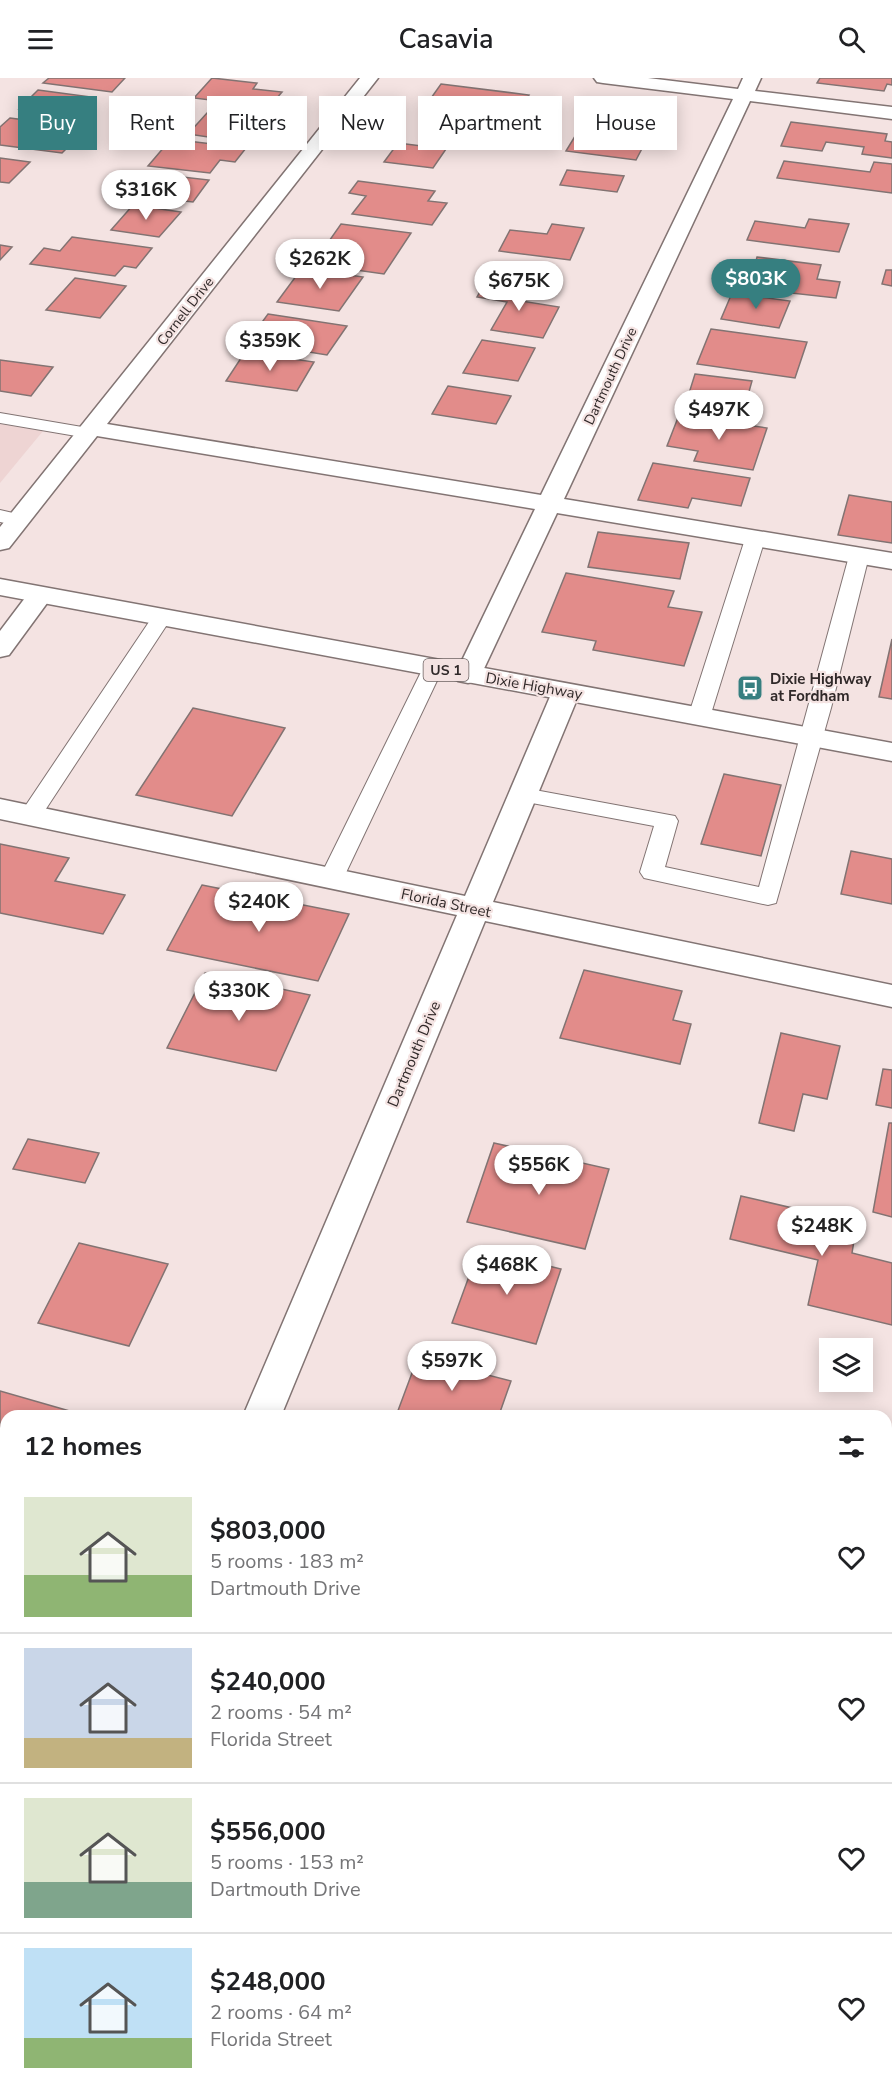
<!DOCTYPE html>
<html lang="en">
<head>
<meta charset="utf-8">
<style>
	:root { --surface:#fff; --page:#f6f6f6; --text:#202124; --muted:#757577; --line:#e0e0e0; --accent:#367f80 }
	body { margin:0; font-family:"Nunito Sans",sans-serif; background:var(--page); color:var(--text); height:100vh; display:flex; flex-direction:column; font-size:22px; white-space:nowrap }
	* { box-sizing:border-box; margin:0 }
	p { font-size:20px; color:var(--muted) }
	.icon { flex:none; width:33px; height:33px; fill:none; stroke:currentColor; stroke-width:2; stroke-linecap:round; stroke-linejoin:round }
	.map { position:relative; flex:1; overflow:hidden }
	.details { position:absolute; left:0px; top:1332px; width:892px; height:684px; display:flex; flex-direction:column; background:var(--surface); border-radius:18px 18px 0 0; box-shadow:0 3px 15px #0003 }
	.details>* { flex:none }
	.hud { position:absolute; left:18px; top:18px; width:856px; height:54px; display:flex; gap:12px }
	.buttons { position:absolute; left:819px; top:1260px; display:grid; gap:12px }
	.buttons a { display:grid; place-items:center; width:54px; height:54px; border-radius:0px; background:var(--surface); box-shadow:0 3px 15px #0003; font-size:30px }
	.price { position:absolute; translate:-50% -51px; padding:0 14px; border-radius:21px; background:#fff; color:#222; font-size:20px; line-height:39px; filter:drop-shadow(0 2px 3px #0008) }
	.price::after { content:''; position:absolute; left:50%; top:36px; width:18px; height:14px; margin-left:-9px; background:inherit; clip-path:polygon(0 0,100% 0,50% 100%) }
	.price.selected { background:var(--accent); color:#fff }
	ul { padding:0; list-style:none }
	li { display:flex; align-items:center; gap:18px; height:150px; padding:0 24px }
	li+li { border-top:2px solid var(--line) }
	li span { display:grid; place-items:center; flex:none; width:168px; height:120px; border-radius:0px; color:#555 }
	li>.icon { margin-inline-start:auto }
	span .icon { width:72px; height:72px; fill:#fffc; stroke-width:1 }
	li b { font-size:26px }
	h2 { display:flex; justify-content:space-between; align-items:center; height:72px; padding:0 24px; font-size:26px }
	.pill { padding:0 21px; border-radius:0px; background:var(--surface); box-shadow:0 3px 15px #0003; font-size:21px; line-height:54px }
	.pill.selected { background:var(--accent); color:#fff }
	header { display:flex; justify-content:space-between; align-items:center; height:78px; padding:0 24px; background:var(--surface); font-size:27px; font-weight:600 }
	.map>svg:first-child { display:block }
	.built { fill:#eed4d3 }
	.building { fill:#e28c8a; stroke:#827372; stroke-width:1.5 }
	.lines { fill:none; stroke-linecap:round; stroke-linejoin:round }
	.service-casing { stroke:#827473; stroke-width:2 }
	.minor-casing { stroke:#827473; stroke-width:3 }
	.primary-casing { stroke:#827473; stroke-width:3 }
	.service { fill:#fff; fill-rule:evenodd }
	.minor { fill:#fff; fill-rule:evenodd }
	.primary { fill:#fff; fill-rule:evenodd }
	.labels { text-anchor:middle; stroke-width:4.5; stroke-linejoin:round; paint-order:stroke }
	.far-street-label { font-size:14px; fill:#302929; stroke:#f4e3e2 }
	.shield { fill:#f4e3e2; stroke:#6b6160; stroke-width:1.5 }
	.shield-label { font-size:14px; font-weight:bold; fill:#302929 }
	.poi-label { font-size:15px; font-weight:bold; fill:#302929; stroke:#f4e3e2; text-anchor:start }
	.street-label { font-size:15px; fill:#302929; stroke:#f4e3e2 }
</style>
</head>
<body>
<header><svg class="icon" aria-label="menu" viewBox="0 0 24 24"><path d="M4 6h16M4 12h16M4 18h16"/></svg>Casavia<svg class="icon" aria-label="search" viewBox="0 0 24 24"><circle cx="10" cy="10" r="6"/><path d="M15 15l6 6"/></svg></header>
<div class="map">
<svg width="892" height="2016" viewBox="0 0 892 2016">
	<rect width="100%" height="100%" fill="#f4e3e2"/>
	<!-- built -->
	<path class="built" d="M0,346L43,353L0,405Z"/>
	<!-- building -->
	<path class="building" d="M49,0H125L112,14L43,5Z
		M212,0L257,5L253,11L282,14L264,35L245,33L251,27L194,20Z
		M820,0H892V7L887,6L884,13L817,5Z
		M441,6L529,17L510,45L447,37L454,26L429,23Z
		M38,12L91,19L73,38L19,31Z
		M207,35L261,42L242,64L188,56Z
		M10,40L87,50L62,75L0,67V49Z
		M791,44L887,56L885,63L892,64V80L862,76L864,69L826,64L822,73L781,68Z
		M580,50L648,59L636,82L566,73Z
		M171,61L246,70L235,84L220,82L210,95L148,88Z
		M398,65L446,71L433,90L384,84Z
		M0,80L30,84L9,105L0,104Z
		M784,83L870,94L874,84L892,86V115L777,100Z
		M567,92L624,98L617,114L560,107Z
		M165,97L209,102L193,124L148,119Z
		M358,103L435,113L428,123L447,125L432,147L352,136L366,118L349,115Z
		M133,127L181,134L159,159L111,152Z
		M809,141L849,146L839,174L747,162L755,143L805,150Z
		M341,146L411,155L384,196L313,186Z
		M552,146L584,150L570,182L499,173L510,152L547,156Z
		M72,159L152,170L136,190L124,188L115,198L30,186L44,170L60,173Z
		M0,167L12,169L0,182Z
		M757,179L821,187L817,201L840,204L836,220L727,208L734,189L754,191Z
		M302,190L363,199L339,233L277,224Z
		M886,192H892V208L882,206Z
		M75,200L126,208L100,240L46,232Z
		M485,205L528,211L521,223L559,229L543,260L491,252L507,224L477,219Z
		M732,215L790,223L779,250L721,241Z
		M268,236L347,248L327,277L284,270L289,264L252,258Z
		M711,251L807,264L795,300L697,286Z
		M482,262L535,270L518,303L463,295Z
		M245,274L314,284L297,313L226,303Z
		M0,282L53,289L31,318L0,313Z
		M695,296L752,303L743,335L685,328Z
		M448,308L511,318L496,346L432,336Z
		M679,337L767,350L753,392L694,383L698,373L667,368Z
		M653,385L750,400L741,428L692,420L688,430L638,422Z
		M849,417L892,424V465L838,457Z
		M598,454L689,465L680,501L588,489Z
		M566,495L674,513L668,529L702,534L684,588L593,572L596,563L542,554Z
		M892,561V621L879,619Z
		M193,630L285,650L232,738L136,717Z
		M724,696L781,707L761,778L701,766Z
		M0,766L69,780L55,803L125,817L103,856L0,835Z
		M851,773L892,781V826L841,816Z
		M202,807L349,836L318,903L167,872Z
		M584,892L682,913L673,942L691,946L680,986L560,960Z
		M205,895L310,917L276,993L167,970Z
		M781,955L840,968L827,1021L803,1016L794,1053L759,1045Z
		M883,991L892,992V1030L876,1027Z
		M889,1045H892V1139L873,1134Z
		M28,1061L99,1075L85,1105L13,1091Z
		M494,1065L609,1091L585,1171L467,1144Z
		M741,1118L857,1145L852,1175L892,1185V1247L808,1227L818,1182L730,1161Z
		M79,1165L168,1186L129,1268L38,1245Z
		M479,1171L561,1191L536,1266L452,1245Z
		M418,1279L511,1303L499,1337L503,1338H396Z
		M0,1313L87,1338H6V1387L0,1385Z
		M886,1414L892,1415V1488L886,1487Z
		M0,1467L6,1469V1519L0,1531Z
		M886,1571L892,1573L889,1649L886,1648Z"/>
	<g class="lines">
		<!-- service casing -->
		<g class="service-casing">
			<path id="service" d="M0,335L88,350L94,351L97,355L94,359L88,360L0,345Z
				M0,432L26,438L28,442L26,446L19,448L0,444Z
				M755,455L762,457L765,461L710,639L707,644L699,646L691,644L688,639L745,461L748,457Z
				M859,472L866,474L869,478L831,630L776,825L768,827L644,800L640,794L654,748L516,722L513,717L516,712L524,710L675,738L678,743L665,789L759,809L849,478L852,474Z
				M162,533L169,535L172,539L38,743L30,745L22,743L19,738L22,733L155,535Z
				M433,584L440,586L443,590L343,801L339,807L331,809L323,807L319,801L423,590L426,586Z"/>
		</g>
		<!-- minor casing -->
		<g class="minor-casing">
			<path id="minor" d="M360,0H378L107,346L541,417L733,21L603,5L597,4L594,0H648L738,11L743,0H761L755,13L892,29V41L750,23L564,421L892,475V491L557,435L481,597L478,603L468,605L458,603L455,597L535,431L97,358L9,470L0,472V449Z
				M40,509L49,512L53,517L9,577L0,579V553L31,512Z
				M566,606L576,608L580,614L493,824L892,907V929L485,843L281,1338H243L457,837L0,741V721L465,818L552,614L556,608Z
				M0,1880L6,1881V1927L0,1926Z
				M310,2010H374L376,2016H313Z"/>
		</g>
		<!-- primary casing -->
		<g class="primary-casing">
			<path id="primary" d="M0,501L892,665V683L0,517Z"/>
		</g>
		<!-- service -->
		<use href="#service" class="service"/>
		<!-- minor -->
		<use href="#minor" class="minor"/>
		<!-- primary -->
		<use href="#primary" class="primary"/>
	</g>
	<!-- icons -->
	<defs>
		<g id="bus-square" transform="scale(1.35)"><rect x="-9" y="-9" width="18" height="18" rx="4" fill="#367f80" stroke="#f4e3e2"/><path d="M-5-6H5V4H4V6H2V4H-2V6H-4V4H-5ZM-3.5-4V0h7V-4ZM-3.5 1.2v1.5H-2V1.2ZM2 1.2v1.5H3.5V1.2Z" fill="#fff"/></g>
	</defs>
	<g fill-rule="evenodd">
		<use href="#bus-square" x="750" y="610"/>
	</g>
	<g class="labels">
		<!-- far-street labels -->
		<g class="far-street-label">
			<text transform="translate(185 233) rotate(-52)" y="5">Cornell Drive</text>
			<text transform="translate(610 298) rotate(-65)" y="5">Dartmouth Drive</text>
		</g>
		<!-- shield labels -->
		<rect class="shield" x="423.5" y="581" width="45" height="22" rx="4.5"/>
		<g class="shield-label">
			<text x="446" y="597">US 1</text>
		</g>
		<!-- poi labels -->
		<g class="poi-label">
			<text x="770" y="606">Dixie Highway<tspan x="770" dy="17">at Fordham</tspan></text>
		</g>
		<!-- street labels -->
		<g class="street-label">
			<text transform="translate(534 608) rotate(10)" y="5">Dixie Highway</text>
			<text transform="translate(446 825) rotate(12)" y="5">Florida Street</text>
			<text transform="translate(414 976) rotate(-67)" y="5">Dartmouth Drive</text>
		</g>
	</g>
</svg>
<div class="buttons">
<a><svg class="icon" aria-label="layers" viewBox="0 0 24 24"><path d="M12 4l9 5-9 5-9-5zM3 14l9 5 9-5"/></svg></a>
</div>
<b class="price" style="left:146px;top:143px">$316K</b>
<b class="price" style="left:320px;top:212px">$262K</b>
<b class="price selected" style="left:756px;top:232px">$803K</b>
<b class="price" style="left:519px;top:234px">$675K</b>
<b class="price" style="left:270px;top:294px">$359K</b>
<b class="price" style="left:719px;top:363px">$497K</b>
<b class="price" style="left:259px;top:855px">$240K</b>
<b class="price" style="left:239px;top:944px">$330K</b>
<b class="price" style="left:539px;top:1118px">$556K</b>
<b class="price" style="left:822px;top:1179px">$248K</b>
<b class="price" style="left:507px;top:1218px">$468K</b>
<b class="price" style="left:452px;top:1314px">$597K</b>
<div class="hud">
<a class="pill selected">Buy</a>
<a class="pill">Rent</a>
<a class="pill">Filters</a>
<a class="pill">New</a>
<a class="pill">Apartment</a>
<a class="pill">House</a>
</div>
<section class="details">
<h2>12 homes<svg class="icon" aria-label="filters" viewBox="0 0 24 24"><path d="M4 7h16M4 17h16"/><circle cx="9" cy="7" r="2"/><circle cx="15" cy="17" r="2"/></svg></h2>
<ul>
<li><span style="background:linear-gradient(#dfe7d0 65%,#8fb573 0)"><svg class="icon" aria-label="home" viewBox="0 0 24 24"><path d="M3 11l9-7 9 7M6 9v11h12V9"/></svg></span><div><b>$803,000</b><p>5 rooms · 183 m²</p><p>Dartmouth Drive</p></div><svg class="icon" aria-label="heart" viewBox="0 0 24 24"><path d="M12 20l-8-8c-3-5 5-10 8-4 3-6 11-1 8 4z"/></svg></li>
<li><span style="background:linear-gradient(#c9d6e8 75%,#c2b280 0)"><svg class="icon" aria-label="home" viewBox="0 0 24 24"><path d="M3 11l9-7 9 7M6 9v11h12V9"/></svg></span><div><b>$240,000</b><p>2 rooms · 54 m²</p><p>Florida Street</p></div><svg class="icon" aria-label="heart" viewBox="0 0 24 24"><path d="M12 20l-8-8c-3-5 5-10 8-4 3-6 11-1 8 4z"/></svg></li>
<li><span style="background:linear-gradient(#dfe7d0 70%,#7fa58c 0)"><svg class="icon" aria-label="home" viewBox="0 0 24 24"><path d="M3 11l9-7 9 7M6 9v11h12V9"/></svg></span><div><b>$556,000</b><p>5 rooms · 153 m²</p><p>Dartmouth Drive</p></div><svg class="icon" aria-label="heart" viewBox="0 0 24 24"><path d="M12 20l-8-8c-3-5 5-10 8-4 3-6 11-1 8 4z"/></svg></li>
<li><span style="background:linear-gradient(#bfe0f5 75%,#8fb573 0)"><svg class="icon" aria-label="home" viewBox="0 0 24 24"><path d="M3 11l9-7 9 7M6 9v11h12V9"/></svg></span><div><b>$248,000</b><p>2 rooms · 64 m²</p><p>Florida Street</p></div><svg class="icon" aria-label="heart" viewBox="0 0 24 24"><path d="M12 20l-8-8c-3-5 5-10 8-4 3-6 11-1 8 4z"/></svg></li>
</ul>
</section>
</div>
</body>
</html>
